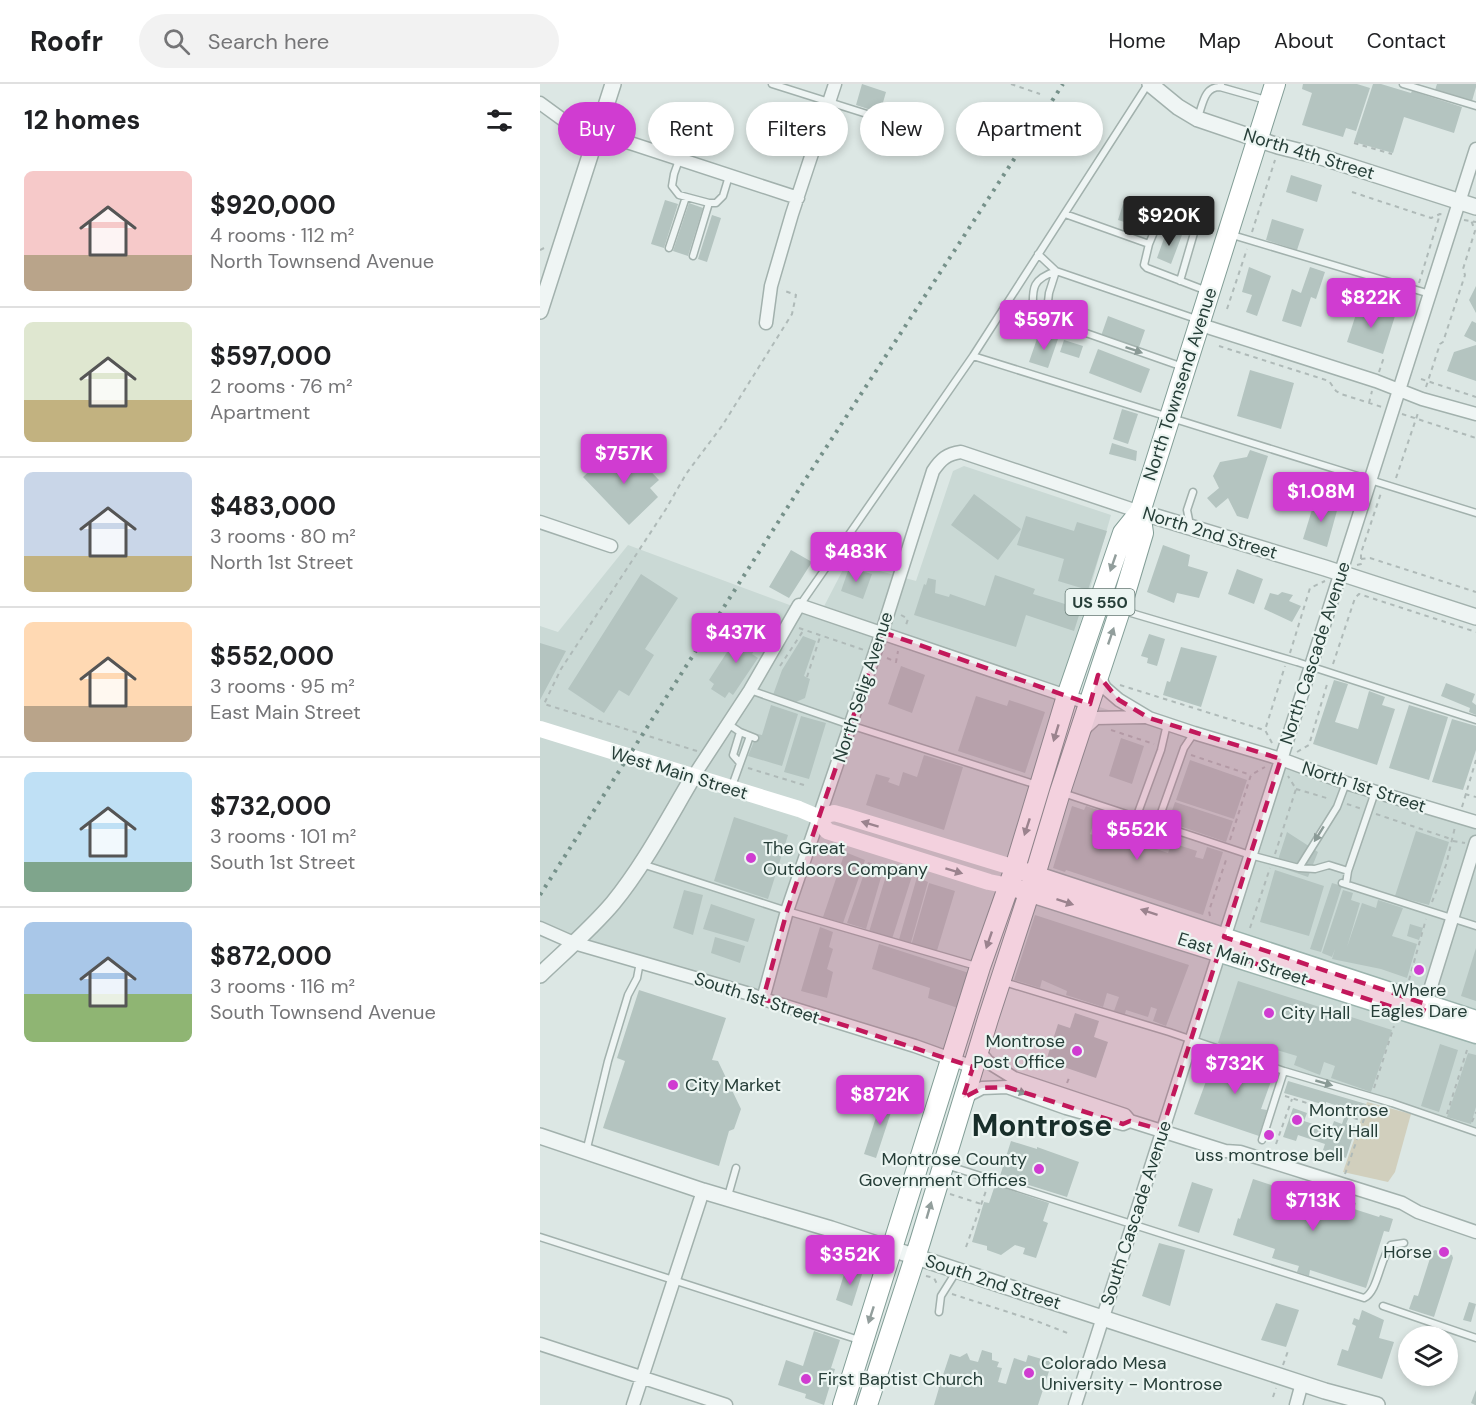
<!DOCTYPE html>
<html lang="en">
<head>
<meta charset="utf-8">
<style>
	:root { --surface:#fff; --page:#f2f2f2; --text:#202124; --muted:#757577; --line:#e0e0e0; --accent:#d03cd1 }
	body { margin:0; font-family:"DM Sans",sans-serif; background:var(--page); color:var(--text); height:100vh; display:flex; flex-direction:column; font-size:22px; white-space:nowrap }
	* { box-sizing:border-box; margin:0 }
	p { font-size:20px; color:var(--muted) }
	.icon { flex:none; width:33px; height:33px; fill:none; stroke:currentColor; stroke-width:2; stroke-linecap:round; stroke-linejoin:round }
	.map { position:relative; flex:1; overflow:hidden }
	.drawer { display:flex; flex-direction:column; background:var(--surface); width:540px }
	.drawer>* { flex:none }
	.top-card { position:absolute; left:18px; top:18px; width:570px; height:54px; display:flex; gap:12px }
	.tools { position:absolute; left:858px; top:1242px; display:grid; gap:12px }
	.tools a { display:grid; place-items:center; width:60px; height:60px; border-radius:50%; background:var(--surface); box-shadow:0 3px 9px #0003; font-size:30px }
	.price { position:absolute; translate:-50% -51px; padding:0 14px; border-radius:6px; background:var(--accent); color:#fff; font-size:20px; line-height:39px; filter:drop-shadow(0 2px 3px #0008) }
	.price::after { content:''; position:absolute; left:50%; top:36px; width:18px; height:14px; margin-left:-9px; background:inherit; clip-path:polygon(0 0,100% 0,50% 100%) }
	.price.on { background:#222; color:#fff }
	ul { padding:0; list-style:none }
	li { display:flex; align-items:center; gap:18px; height:150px; padding:0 24px }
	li+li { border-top:2px solid var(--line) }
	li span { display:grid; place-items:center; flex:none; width:168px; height:120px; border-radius:9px; color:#555 }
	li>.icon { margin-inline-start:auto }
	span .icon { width:72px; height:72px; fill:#fffc; stroke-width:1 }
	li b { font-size:26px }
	h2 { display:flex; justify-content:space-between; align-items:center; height:72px; padding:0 24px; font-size:26px }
	.chip { padding:0 21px; border-radius:27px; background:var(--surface); box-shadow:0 3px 9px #0003; font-size:21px; line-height:54px }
	.chip.on { background:var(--accent); color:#fff }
	header { display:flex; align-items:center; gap:36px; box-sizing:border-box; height:84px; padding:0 30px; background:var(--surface); border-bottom:2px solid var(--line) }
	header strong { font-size:28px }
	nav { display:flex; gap:33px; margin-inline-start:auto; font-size:21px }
	.search { width:420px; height:54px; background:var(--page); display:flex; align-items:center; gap:15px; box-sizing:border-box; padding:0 21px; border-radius:33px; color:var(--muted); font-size:22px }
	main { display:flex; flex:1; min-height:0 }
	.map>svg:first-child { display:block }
	.built { fill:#cad9d5 }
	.green { fill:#d1cfbd }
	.building { fill:#b4c4c0 }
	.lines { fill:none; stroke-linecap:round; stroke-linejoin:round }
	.service-casing { stroke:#a2b1ad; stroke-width:9 }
	.minor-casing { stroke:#a2b1ad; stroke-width:15 }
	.tertiary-casing { stroke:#a2b1ad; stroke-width:18 }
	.primary-casing { stroke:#9bb3ad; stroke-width:21 }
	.trunk-casing { stroke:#839e97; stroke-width:22 }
	.path { stroke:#afbab8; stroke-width:2; stroke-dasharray:4.5 4.5; stroke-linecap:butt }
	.service { stroke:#eff5f4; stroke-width:6 }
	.minor { stroke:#eff5f4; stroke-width:12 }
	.tertiary { stroke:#eff5f4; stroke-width:15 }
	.secondary { stroke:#fff; stroke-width:16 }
	.primary { stroke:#fff; stroke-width:18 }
	.trunk { stroke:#fff; stroke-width:20 }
	.rail { stroke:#76918a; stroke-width:4; stroke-dasharray:3 6; stroke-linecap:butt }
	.oneway { fill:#8a9a96 }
	.oneway2 { fill:#929e9c }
	.marked { fill:#c2185b; fill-opacity:0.2; stroke:#c2185b; stroke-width:4.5; stroke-dasharray:12 8; stroke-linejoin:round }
	.poi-dot { fill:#d03cd1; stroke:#ecf5f2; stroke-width:2 }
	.labels { text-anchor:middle; stroke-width:4.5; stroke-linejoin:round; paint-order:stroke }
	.shield { fill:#ecf5f2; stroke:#617570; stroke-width:1.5 }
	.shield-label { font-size:16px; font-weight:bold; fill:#263e38 }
	.street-label { font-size:18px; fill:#263e38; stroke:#ecf5f2 }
	.poi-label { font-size:18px; fill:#263e38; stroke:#ecf5f2; text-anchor:start }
	.town-label { font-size:30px; font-weight:bold; fill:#182e2a; stroke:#ecf5f2 }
</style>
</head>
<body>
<header>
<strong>Roofr</strong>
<div class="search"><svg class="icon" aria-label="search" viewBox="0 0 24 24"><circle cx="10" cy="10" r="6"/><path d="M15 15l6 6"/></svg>Search here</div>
<nav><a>Home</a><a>Map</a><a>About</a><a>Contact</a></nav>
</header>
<main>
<section class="drawer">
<h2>12 homes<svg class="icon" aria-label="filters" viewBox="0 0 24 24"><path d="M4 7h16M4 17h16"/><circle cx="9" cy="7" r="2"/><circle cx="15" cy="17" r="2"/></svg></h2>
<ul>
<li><span style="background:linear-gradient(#f6c9c9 70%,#b9a48a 0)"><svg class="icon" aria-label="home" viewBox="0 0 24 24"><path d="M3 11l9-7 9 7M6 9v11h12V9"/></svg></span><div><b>$920,000</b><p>4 rooms · 112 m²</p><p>North Townsend Avenue</p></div></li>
<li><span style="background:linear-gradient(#dfe7d0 65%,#c2b280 0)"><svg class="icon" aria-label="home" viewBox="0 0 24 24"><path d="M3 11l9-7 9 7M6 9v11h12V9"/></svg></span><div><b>$597,000</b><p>2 rooms · 76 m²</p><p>Apartment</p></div></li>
<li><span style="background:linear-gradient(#c9d6e8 70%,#c2b280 0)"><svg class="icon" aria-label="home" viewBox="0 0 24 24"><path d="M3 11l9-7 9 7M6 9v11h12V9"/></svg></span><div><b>$483,000</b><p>3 rooms · 80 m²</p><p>North 1st Street</p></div></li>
<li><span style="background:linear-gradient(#ffd9b3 70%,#b9a48a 0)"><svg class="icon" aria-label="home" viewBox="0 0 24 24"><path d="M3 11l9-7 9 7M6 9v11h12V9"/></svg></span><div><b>$552,000</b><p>3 rooms · 95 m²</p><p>East Main Street</p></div></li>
<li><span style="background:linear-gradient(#bfe0f5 75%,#7fa58c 0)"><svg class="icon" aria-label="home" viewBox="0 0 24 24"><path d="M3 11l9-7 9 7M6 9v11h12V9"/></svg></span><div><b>$732,000</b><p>3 rooms · 101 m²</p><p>South 1st Street</p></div></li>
<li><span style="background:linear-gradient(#a9c7e8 60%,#8fb573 0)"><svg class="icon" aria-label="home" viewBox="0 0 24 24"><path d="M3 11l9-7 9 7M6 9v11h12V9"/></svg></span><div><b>$872,000</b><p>3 rooms · 116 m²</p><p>South Townsend Avenue</p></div></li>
</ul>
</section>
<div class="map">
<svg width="936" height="1321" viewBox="0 0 936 1321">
	<rect width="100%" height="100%" fill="#dce7e4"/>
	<!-- built -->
	<path class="built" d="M424,382L571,431L517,621L413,975L0,847V542L18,548L88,461L279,532L307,478L376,497L413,387Z
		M550,620L936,743V1049L461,897Z"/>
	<!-- green -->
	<path class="green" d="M827,1018L871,1030L855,1088L848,1098L803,1088Z"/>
	<!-- building -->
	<path class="building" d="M322,0L346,8L340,29L316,21Z
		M763,0H817L830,4L816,47L806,44L803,53L762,41L772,9L762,5Z
		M833,0H841L871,9L872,7L922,23L914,49L864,33L853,69L814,58Z
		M897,0H936V3L932,17L895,6Z
		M751,91L782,101L777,118L746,108Z
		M125,116L138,120L124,164L111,160Z
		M149,119L163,124L148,172L133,167Z
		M583,120L615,130L610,146L578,136Z
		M172,131L181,134L167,178L158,175Z
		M732,135L764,145L757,166L726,156Z
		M627,146L642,151L631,180L617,174Z
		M709,183L731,192L717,232L706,228L712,211L702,208Z
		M770,183L785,188L776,215L771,213L761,243L742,237L752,205L761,209Z
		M936,202V229L929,216Z
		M791,216L808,222L805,230L788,224Z
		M819,221L855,232L843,270L807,258Z
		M568,232L605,246L598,266L561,252Z
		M932,237L936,239V258L924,252Z
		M499,249L518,255L508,284L489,278Z
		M524,256L543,262L539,274L520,268Z
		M936,261V297L907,287L914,268Z
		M558,265L610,285L601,309L549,289Z
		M710,286L754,299L741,345L697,332Z
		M582,325L598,330L588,360L573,355Z
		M572,359L597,367L596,377L569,370Z
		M73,365L88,380L96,372L119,396L110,404L118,413L89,441L43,393Z
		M710,366L728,372L708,435L697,432L688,414L676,424L667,414L679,404L673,392L680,378L707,373Z
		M434,410L481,445L458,476L411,441Z
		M775,416L798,423L787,463L763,455Z
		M486,432L534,447L537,438L567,447L548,506L518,497L524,475L477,461Z
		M623,461L650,471L648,482L668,488L659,514L637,509L634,519L607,508Z
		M251,466L272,478L249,514L229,503Z
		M309,484L332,490L323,515L301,507Z
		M697,485L723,495L714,520L688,510Z
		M101,490L138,514L105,565L114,571L89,612L79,606L64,629L28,605Z
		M455,491L495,505L493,510L541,525L534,547L486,531L476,563L374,531L384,500L386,501L388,494L396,496L395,509L409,513L410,510L445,522Z
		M742,508L753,511L749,517L761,522L752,538L724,525L730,509L738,511Z
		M204,542L222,555L212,570L218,574L193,611L189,608L185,614L171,605L174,600L169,596Z
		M609,550L625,555L617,582L607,579L608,574L601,572Z
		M263,552L276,557L264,592L270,595L265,614L256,618L233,611L242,586Z
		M0,559L26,567L0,616Z
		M641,563L677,572L661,623L623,611L627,597L630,598Z
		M361,582L385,591L372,629L348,620Z
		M794,596L808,600L795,638L818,645L829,607L845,613L842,621L855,625L837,681L773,660Z
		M906,599L935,610L932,618L936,621V631L929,628L930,624L901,612Z
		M436,612L467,622L469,616L505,628L485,689L418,667Z
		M231,621L258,630L242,682L208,672L217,650L222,651Z
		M869,621L908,633L889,696L849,684Z
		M261,632L286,639L269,695L244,688Z
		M912,635L936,642V666L923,706L892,698Z
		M581,654L604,662L592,700L569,692Z
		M384,671L423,683L404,746L326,721L336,690L350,694L348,698L359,702L363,688L377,693Z
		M650,676L707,696L694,735L636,716Z
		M635,718L693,737L686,758L628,738Z
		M532,722L544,726L546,722L558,726L550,750L562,754L569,730L621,748L616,765L628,769L632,759L657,767L655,773L663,775L667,763L683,768L663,831L526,786L525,788L513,784Z
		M194,733L248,751L228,815L174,797Z
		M876,747L909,758L889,821L855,812Z
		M747,748L778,768L768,793L736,782Z
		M305,768L325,776L303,839L283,833Z
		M328,778L344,783L326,845L307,839Z
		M348,785L372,792L352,855L329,848Z
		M735,786L784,802L769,852L720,838Z
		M377,793L388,798L370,862L358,859Z
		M389,799L415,807L396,870L371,862Z
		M792,799L802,802L781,868L770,865Z
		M144,806L163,811L153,851L133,844Z
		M803,806L813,809L811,816L820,819L807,863L822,819L836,824L838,816L863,824L852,852L877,860L867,894L841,885L792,875L795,865L792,873L782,869Z
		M171,820L215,835L208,858L163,845Z
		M495,831L649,881L626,942L613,937L617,925L611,923L608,933L586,926L585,930L574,927L579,913L567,909L563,923L526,911L527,907L502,896L500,904L474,896Z
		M870,840L883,844L879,856L867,852Z
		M280,843L293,848L289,863L293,865L287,885L293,888L287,914L261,907Z
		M175,853L205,862L200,879L171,869Z
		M339,860L429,889L418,924L388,914L390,904L332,885Z
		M936,864V917L921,912Z
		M698,897L852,946L831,1008L791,994L795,982L784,978L780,991L754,981L757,972L730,964L727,974L678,959Z
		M99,906L186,934L172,976L178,977L201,1025L194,1045L189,1047L179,1082L63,1044L85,977L77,974Z
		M535,929L559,937L554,953L568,958L556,994L506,977L518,940L530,944Z
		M900,960L918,966L899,1028L881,1022Z
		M928,969L936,971V1023L931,1040L907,1033Z
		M676,970L734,989L721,1025L727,1026L719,1052L654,1030Z
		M748,997L826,1020L824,1034L810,1030L806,1040L816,1043L806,1074L783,1066L785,1060L758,1051L756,1057L743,1053L753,1024L767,1029L764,1037L791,1046L794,1037L802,1040L807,1025L786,1018L785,1021L744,1009Z
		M344,1009L356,1013L336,1074L324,1070Z
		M471,1057L497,1065V1063L539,1078L527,1113L460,1092Z
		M713,1095L740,1104L741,1102L749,1103L765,1108V1111L794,1120L797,1112L816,1119L814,1125L839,1133L840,1131L853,1135L849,1148L844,1147L826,1204L770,1186L769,1192L757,1188L759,1182L732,1174L735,1165L693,1151L698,1134L700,1135Z
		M652,1098L673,1105L659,1149L638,1142Z
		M455,1101L509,1119L503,1137L508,1139L496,1174L483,1170L485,1164L475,1161L461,1171L447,1166V1162L432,1158L444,1118L449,1119Z
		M619,1159L645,1166L630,1222L602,1212Z
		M895,1166L912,1171L913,1174L894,1233L869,1225L874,1211L878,1212L892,1168Z
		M307,1181L323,1187L312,1222L296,1216Z
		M929,1218L936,1220L931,1238L923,1236Z
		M736,1219L759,1226L746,1263L721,1256Z
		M822,1226L844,1236L839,1254L854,1258L842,1295L797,1281L802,1265L808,1267L816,1242L812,1240L814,1234L819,1236Z
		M274,1247L300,1256L291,1284L295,1285L284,1321L265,1314L266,1310L238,1301L246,1276L263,1282Z
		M442,1266L452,1269V1276L459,1278L457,1283L462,1284L458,1298L466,1300L474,1274L486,1278L488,1271L512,1278L498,1321H394L399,1304L394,1297L403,1291L410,1270L420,1273L427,1269L430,1276L438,1278Z
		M936,1306V1321H935L931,1319Z"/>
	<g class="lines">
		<!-- service casing -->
		<g class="service-casing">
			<path id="service" d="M232,0L368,43
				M681,0L680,3L726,16
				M863,0L936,22
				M658,33C663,20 664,3 680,3
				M139,76L134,90L132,102L139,111L169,119H176L183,112L189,92
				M525,130L609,160
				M689,150L890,210
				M129,164L146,113
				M498,170L516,187L659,236
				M153,172L169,119
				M516,187L509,209L506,235L643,283
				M640,197L654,149L624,135L619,136L609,160L604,181L607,184L667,207
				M506,235L493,225C492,203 493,195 516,187
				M433,272L936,429
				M650,441L647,426L653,408
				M260,521L433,272L608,0
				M581,526L757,578L936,636
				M210,606L310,641L497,701
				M188,640L200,648L215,654
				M200,648L193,671L200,679
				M192,702L210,652
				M523,709L710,771L759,784L797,723L806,699
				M596,734L621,666L627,640
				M617,740L644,664L654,649
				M102,780L247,827L436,882
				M759,784L775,785L789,781L808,787
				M802,799L936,842
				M806,800L808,787L835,708
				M464,898L629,948L744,987L852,1019L936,1048
				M722,1056L744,987
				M46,1068L68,977L88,911L97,894L100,878
				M406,1081L824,1214C838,1208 840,1174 851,1161L864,1159
				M188,1112L196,1084
				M0,1153L319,1256
				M843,1222L936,1254
				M399,1228L401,1212L416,1188"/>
		</g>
		<!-- minor casing -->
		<g class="minor-casing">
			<path id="minor" d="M0,19L26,38L258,114
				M226,239L231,202L252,130L295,0
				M658,240L836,297L882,315L936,330
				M0,438L71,462
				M558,591L565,604L579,616L609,634L654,649L741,675L806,699L936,738
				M544,645L556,634L605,633
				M153,693L210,606L259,521L550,620
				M0,844L34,859L210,910L223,915L375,962L433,983
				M223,915L247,827L342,548L393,387C401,375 407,370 421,368L600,428
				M884,925L936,758
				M438,966L448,978L474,994L585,1031L590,1037L685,1067L700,1068L862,1119L878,1128L936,1148
				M423,1014L442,1004L467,1003L526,1024L583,1040L590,1037
				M0,1260L186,1321
				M93,1321L163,1107
				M535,1321C668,902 801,483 936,65
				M756,1321L762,1299"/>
		</g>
		<!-- tertiary casing -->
		<g class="tertiary-casing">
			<path id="tertiary" d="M610,0L638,23L658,35L738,62L778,72L936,123
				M0,227L73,0
				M600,428L785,484L936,533
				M0,891C25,867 51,845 73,819C104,781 128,735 153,693
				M0,1052L163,1107L291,1145L785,1307L837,1321"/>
		</g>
		<!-- primary casing -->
		<g class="primary-casing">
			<path id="primary" d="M482,787L936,936
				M469,802L936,950"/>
		</g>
		<!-- trunk casing -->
		<g class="trunk-casing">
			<path id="trunk" d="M303,1321L440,883L475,784L527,612L583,449L600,428L735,0
				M327,1321L380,1158L448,935L495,791L520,708L580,526L603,449L600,428"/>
		</g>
		<!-- path -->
		<path class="path" d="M471,0L500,10
			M814,59L852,70
			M812,108L891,134L900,130L904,131
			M924,136L936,138
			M712,148L735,76
			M0,166L4,164
			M879,199L900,130
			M687,225L707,165
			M679,262L789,297L796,307L801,310L842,323
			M839,288L844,273
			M881,295L936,313
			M886,303L900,260L903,258L925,191L923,185L935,147L931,136
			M829,319L832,307
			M862,330L936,354
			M856,394L879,326
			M821,475L830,474L936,508
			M817,481L821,480V469L841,409
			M361,531L368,535L365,544
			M259,544L324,566
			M750,569L770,504L785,497
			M347,574L356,578L358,567
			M793,580L815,514L819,510L936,548
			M240,582L263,547
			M267,593L280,553
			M580,601L724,646
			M571,646L614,660
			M732,659L725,646L745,582
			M157,667L4,620L21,585L126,425L146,390L182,342L252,230L256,211L242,206
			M757,668L769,661L788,597
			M651,671L711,691
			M208,684L267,702
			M756,705L790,715
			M925,710L936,713
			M807,720L822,725
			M922,723L936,676
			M836,730L911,755
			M690,756L711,691L725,683
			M913,757L925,759
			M735,770L756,705L748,692
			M892,818L906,781L915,743
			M670,832L669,827L687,773
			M710,844L730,784
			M869,896L886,835
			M527,999L529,994
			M834,1004L854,942
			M745,1012L823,1037
			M907,1030L927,966
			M932,1038L936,1028
			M736,1060L752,1015
			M805,1090L829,1021
			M410,1110L441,1120
			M426,1163L447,1104
			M386,1192L394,1194L397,1200
			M412,1210L499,1238L530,1250
			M743,1281L748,1267
			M733,1313L736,1304"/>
		<!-- service -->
		<use href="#service" class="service"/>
		<!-- minor -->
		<use href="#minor" class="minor"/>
		<!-- tertiary -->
		<use href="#tertiary" class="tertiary"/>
		<!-- secondary -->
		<path class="secondary" d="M0,645L259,725L278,733L287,747L449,798L469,802
			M278,733L294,729L305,732L475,784"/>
		<!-- primary -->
		<use href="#primary" class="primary"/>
		<!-- trunk -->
		<use href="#trunk" class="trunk"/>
		<!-- rail -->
		<path class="rail" d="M0,811L265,396L523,0"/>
	</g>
	<!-- one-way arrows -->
	<defs><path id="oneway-solid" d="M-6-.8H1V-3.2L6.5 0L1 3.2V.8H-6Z" transform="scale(1.5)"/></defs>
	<g class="oneway">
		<use href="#oneway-solid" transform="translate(594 266) rotate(19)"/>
		<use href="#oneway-solid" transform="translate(779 750) rotate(122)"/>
		<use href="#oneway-solid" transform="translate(784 999) rotate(16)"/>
		<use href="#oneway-solid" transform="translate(478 1007) rotate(19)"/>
	</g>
	<g class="oneway2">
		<use href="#oneway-solid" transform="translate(573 479) rotate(109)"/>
		<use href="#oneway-solid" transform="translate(571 552) rotate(-71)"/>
		<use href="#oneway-solid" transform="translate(516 649) rotate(107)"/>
		<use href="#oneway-solid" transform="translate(330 740) rotate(-163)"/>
		<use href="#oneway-solid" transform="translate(487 743) rotate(108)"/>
		<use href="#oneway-solid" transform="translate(414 787) rotate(17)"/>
		<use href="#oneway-solid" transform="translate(525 818) rotate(18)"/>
		<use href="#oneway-solid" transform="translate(609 828) rotate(-162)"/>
		<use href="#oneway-solid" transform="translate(449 856) rotate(109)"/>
		<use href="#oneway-solid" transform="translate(389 1126) rotate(-74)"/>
		<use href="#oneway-solid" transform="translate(331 1231) rotate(108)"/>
	</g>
	<!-- marked area -->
	<path class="marked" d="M342,548L550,620L558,591L579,616L609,634L741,675L684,853L886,920L881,932L679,868L622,1046L590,1037L583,1040L467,1003L442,1004L423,1014L433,983L223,915L247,827Z"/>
	<!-- markers -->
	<g class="poi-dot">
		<circle cx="211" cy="774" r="6"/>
		<circle cx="879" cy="886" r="6"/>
		<circle cx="729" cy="929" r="6"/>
		<circle cx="537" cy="967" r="6"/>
		<circle cx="133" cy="1001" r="6"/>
		<circle cx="757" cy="1036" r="6"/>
		<circle cx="729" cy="1051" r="6"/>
		<circle cx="499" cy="1085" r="6"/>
		<circle cx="904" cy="1168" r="6"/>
		<circle cx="489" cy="1289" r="6"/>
		<circle cx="266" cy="1295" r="6"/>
	</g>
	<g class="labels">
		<!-- shield labels -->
		<rect class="shield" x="525.5" y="505" width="69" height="26" rx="4.5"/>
		<g class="shield-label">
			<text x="560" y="524">US 550</text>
		</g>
		<!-- street labels -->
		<g class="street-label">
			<text transform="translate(769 70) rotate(17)" y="6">North 4th Street</text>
			<text transform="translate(640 300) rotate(-72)" y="6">North Townsend Avenue</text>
			<text transform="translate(670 449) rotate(17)" y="6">North 2nd Street</text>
			<text transform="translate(775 569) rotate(-72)" y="6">North Cascade Avenue</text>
			<text transform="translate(323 603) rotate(-72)" y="6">North Selig Avenue</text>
			<text transform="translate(139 689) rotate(17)" y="6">West Main Street</text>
			<text transform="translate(824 703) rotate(18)" y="6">North 1st Street</text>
			<text transform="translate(703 875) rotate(18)" y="6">East Main Street</text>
			<text transform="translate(217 914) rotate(18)" y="6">South 1st Street</text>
			<text transform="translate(596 1129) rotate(-72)" y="6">South Cascade Avenue</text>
			<text transform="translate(453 1198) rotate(18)" y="6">South 2nd Street</text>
		</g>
		<!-- poi labels -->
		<g class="poi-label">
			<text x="223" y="770">The Great<tspan x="223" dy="21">Outdoors Company</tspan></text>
			<text x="879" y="912" text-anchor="middle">Where<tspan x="879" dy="21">Eagles Dare</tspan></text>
			<text x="741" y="935">City Hall</text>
			<text x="525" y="963" text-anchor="end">Montrose<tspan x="525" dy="21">Post Office</tspan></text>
			<text x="145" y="1007">City Market</text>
			<text x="769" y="1032">Montrose<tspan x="769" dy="21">City Hall</tspan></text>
			<text x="729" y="1077" text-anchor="middle">uss montrose bell</text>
			<text x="487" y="1081" text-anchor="end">Montrose County<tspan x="487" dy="21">Government Offices</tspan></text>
			<text x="892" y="1174" text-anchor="end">Horse</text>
			<text x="501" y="1285">Colorado Mesa<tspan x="501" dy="21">University - Montrose</tspan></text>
			<text x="278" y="1301">First Baptist Church</text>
		</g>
		<!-- town labels -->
		<g class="town-label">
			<text x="502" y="1052">Montrose</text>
		</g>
	</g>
</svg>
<div class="tools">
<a><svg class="icon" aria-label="layers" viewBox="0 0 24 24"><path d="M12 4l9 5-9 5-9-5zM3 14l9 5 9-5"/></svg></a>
</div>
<b class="price on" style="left:629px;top:163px">$920K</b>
<b class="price" style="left:831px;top:245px">$822K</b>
<b class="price" style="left:504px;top:267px">$597K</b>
<b class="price" style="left:84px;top:401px">$757K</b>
<b class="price" style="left:781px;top:439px">$1.08M</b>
<b class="price" style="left:316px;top:499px">$483K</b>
<b class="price" style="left:196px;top:580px">$437K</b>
<b class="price" style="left:597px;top:777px">$552K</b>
<b class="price" style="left:695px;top:1011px">$732K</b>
<b class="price" style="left:340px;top:1042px">$872K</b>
<b class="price" style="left:773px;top:1148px">$713K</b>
<b class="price" style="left:310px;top:1202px">$352K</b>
<div class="top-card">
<a class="chip on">Buy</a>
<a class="chip">Rent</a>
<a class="chip">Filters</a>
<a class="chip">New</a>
<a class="chip">Apartment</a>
</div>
</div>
</main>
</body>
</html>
